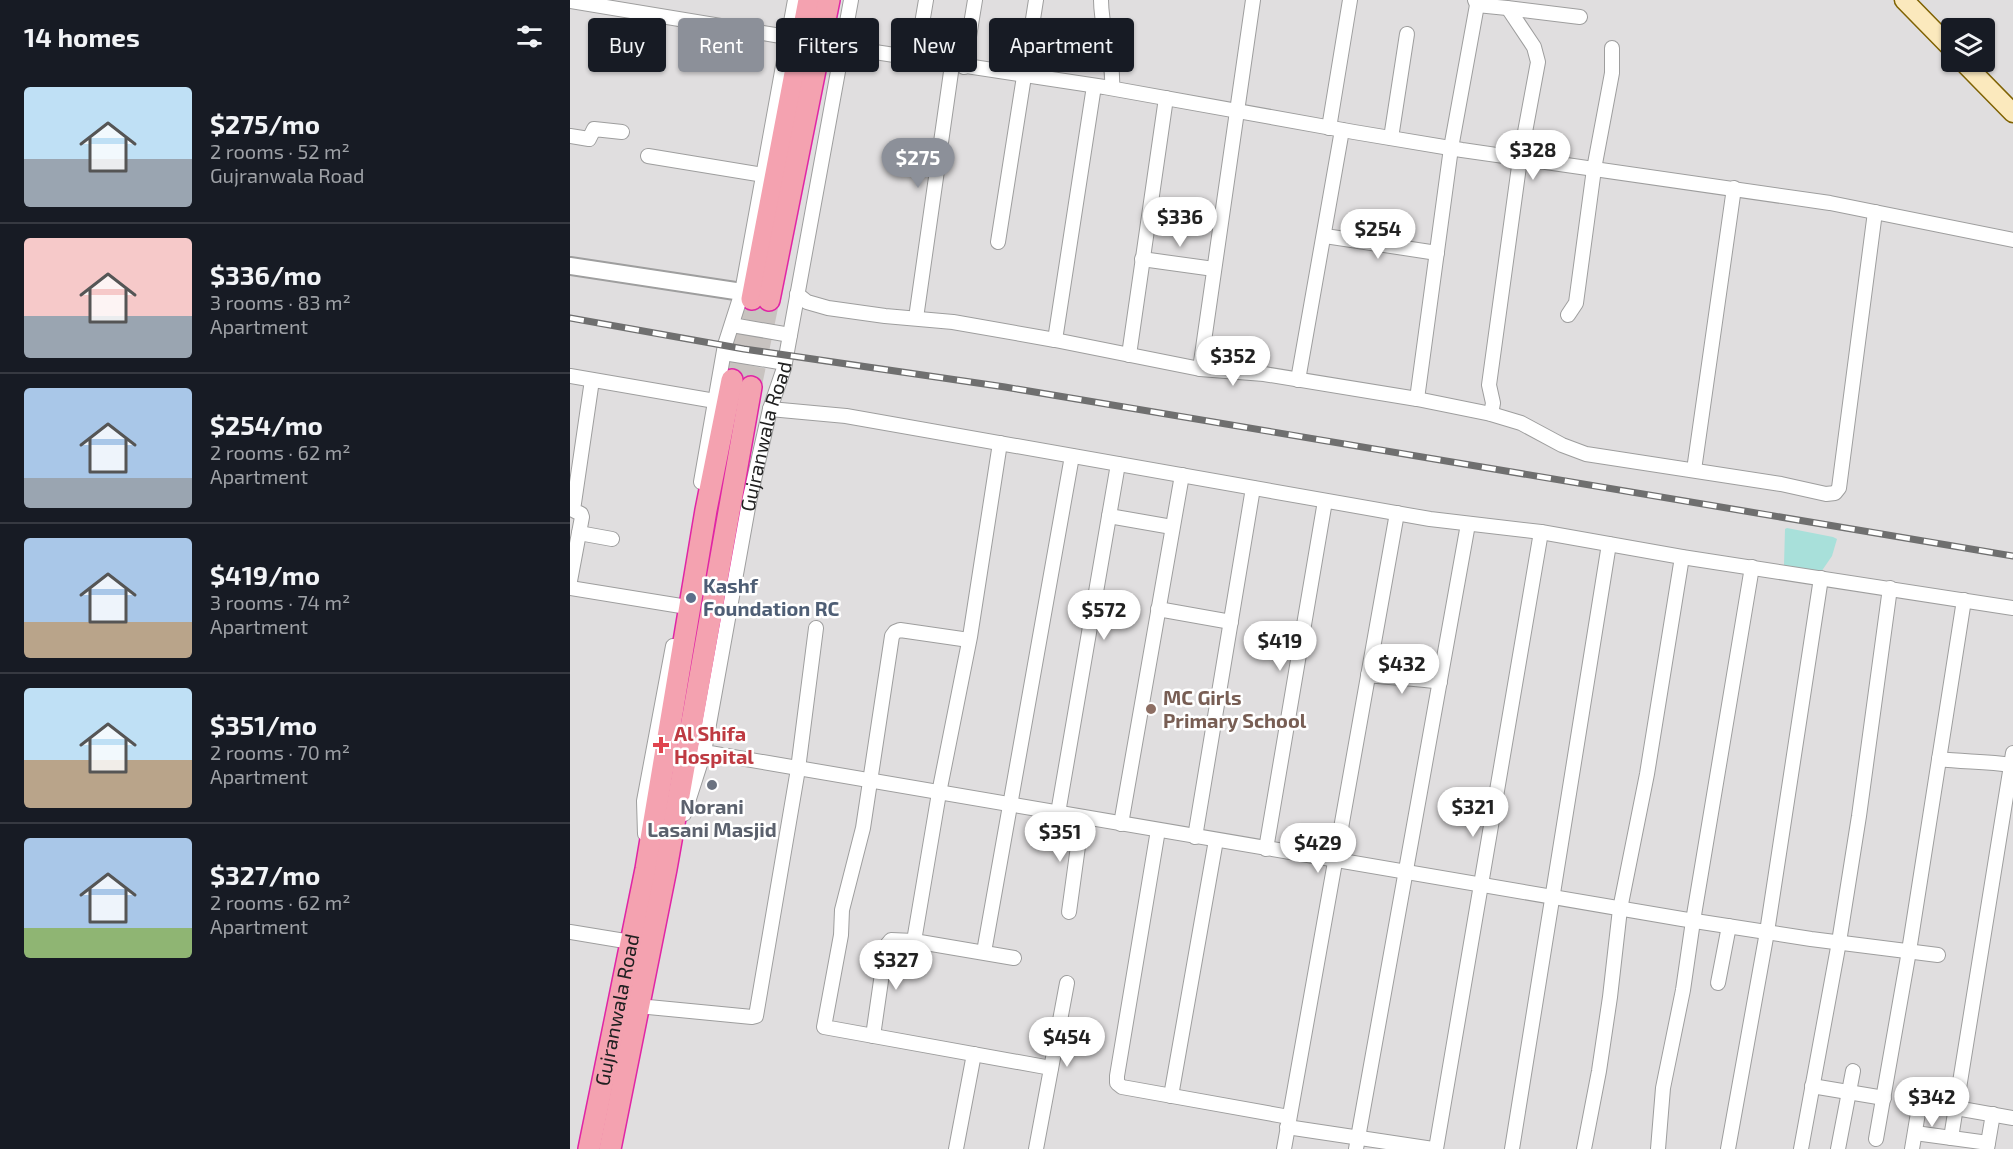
<!DOCTYPE html>
<html lang="en">
<head>
<meta charset="utf-8">
<style>
	:root { --surface:#171b24; --page:#20242c; --text:#f1f3f6; --muted:#9ea1a6; --line:#363941; --accent:#8c9099 }
	body { margin:0; font-family:"Exo 2",sans-serif; background:var(--page); color:var(--text); height:100vh; display:flex; flex-direction:column; font-size:22px; white-space:nowrap }
	* { box-sizing:border-box; margin:0 }
	p { font-size:20px; color:var(--muted) }
	.icon { flex:none; width:33px; height:33px; fill:none; stroke:currentColor; stroke-width:2; stroke-linecap:round; stroke-linejoin:round }
	.map { position:relative; flex:1; overflow:hidden }
	.side { display:flex; flex-direction:column; background:var(--surface); width:570px }
	.side>* { flex:none }
	.banner { position:absolute; left:18px; top:18px; width:570px; height:54px; display:flex; gap:12px }
	.buttons { position:absolute; left:1371px; top:18px; display:grid; gap:12px }
	.buttons a { display:grid; place-items:center; width:54px; height:54px; border-radius:6px; background:var(--surface); box-shadow:0 2px 4px #0004; font-size:30px }
	.price { position:absolute; translate:-50% -51px; padding:0 14px; border-radius:21px; background:#fff; color:#222; font-size:20px; line-height:39px; filter:drop-shadow(0 2px 3px #0008) }
	.price::after { content:''; position:absolute; left:50%; top:36px; width:18px; height:14px; margin-left:-9px; background:inherit; clip-path:polygon(0 0,100% 0,50% 100%) }
	.price.selected { background:var(--accent); color:#fff }
	ul { padding:0; list-style:none }
	li { display:flex; align-items:center; gap:18px; height:150px; padding:0 24px }
	li+li { border-top:2px solid var(--line) }
	li span { display:grid; place-items:center; flex:none; width:168px; height:120px; border-radius:6px; color:#555 }
	li>.icon { margin-inline-start:auto }
	span .icon { width:72px; height:72px; fill:#fffc; stroke-width:1 }
	li b { font-size:26px }
	h2 { display:flex; justify-content:space-between; align-items:center; height:72px; padding:0 24px; font-size:26px }
	.tag { padding:0 21px; border-radius:6px; background:var(--surface); box-shadow:0 2px 4px #0004; font-size:21px; line-height:54px }
	.tag.selected { background:var(--accent); color:#fff }
	main { display:flex; flex:1; min-height:0 }
	.map>svg:first-child { display:block }
	.residential { fill:#e0dedf; fill-rule:evenodd }
	.water { fill:#a8e0da }
	.lines { fill:none; stroke-linecap:round; stroke-linejoin:round }
	.trunk-tunnel { stroke:#c8c3c0; stroke-width:21; stroke-dasharray:21 10; stroke-linecap:butt }
	.minor-casing { stroke:#9e9e9e; stroke-width:16 }
	.tertiary-casing { stroke:#9e9e9e; stroke-width:20 }
	.secondary-casing { stroke:#7f6202; stroke-width:21 }
	.trunk-casing { stroke:#e025a5; stroke-width:24 }
	.minor { stroke:#fff; stroke-width:14 }
	.tertiary { stroke:#fff; stroke-width:16 }
	.secondary { stroke:#fbe9bd; stroke-width:18 }
	.trunk { stroke:#f4a2b0; stroke-width:21 }
	.rail-casing { stroke:#6f6f6f; stroke-width:7 }
	.rail { stroke:#fff; stroke-width:4.5; stroke-dasharray:14; stroke-linecap:butt }
	.service-dot { fill:#5c6f8a; stroke:#fff; stroke-width:2 }
	.education-dot { fill:#8d6e63; stroke:#fff; stroke-width:2 }
	.health-dot { fill:#e0444e; stroke:#fff; stroke-width:2 }
	.worship-dot { fill:#6b7280; stroke:#fff; stroke-width:2 }
	.labels { text-anchor:middle; stroke-width:5; stroke-linejoin:round; paint-order:stroke }
	.street-label { font-size:20px; fill:#212121; stroke:#fff }
	.service-label { font-size:20px; font-weight:bold; fill:#4e5e75; stroke:#fff; text-anchor:start }
	.education-label { font-size:20px; font-weight:bold; fill:#785e54; stroke:#fff; text-anchor:start }
	.health-label { font-size:20px; font-weight:bold; fill:#be3a42; stroke:#fff; text-anchor:start }
	.worship-label { font-size:20px; font-weight:bold; fill:#5b616d; stroke:#fff }
</style>
</head>
<body>
<main>
<section class="side">
<h2>14 homes<svg class="icon" aria-label="filters" viewBox="0 0 24 24"><path d="M4 7h16M4 17h16"/><circle cx="9" cy="7" r="2"/><circle cx="15" cy="17" r="2"/></svg></h2>
<ul>
<li><span style="background:linear-gradient(#bfe0f5 60%,#9aa5b1 0)"><svg class="icon" aria-label="home" viewBox="0 0 24 24"><path d="M3 11l9-7 9 7M6 9v11h12V9"/></svg></span><div><b>$275/mo</b><p>2 rooms · 52 m²</p><p>Gujranwala Road</p></div></li>
<li><span style="background:linear-gradient(#f6c9c9 65%,#9aa5b1 0)"><svg class="icon" aria-label="home" viewBox="0 0 24 24"><path d="M3 11l9-7 9 7M6 9v11h12V9"/></svg></span><div><b>$336/mo</b><p>3 rooms · 83 m²</p><p>Apartment</p></div></li>
<li><span style="background:linear-gradient(#a9c7e8 75%,#9aa5b1 0)"><svg class="icon" aria-label="home" viewBox="0 0 24 24"><path d="M3 11l9-7 9 7M6 9v11h12V9"/></svg></span><div><b>$254/mo</b><p>2 rooms · 62 m²</p><p>Apartment</p></div></li>
<li><span style="background:linear-gradient(#a9c7e8 70%,#b9a48a 0)"><svg class="icon" aria-label="home" viewBox="0 0 24 24"><path d="M3 11l9-7 9 7M6 9v11h12V9"/></svg></span><div><b>$419/mo</b><p>3 rooms · 74 m²</p><p>Apartment</p></div></li>
<li><span style="background:linear-gradient(#bfe0f5 60%,#b9a48a 0)"><svg class="icon" aria-label="home" viewBox="0 0 24 24"><path d="M3 11l9-7 9 7M6 9v11h12V9"/></svg></span><div><b>$351/mo</b><p>2 rooms · 70 m²</p><p>Apartment</p></div></li>
<li><span style="background:linear-gradient(#a9c7e8 75%,#8fb573 0)"><svg class="icon" aria-label="home" viewBox="0 0 24 24"><path d="M3 11l9-7 9 7M6 9v11h12V9"/></svg></span><div><b>$327/mo</b><p>2 rooms · 62 m²</p><p>Apartment</p></div></li>
</ul>
</section>
<div class="map">
<svg width="1443" height="1149" viewBox="0 0 1443 1149">
	<rect width="100%" height="100%" fill="#f2ebe8"/>
	<!-- residential -->
	<path class="residential" d="M0,0H1443V1149H0ZM1382,28H1414V62H1382Z"/>
	<!-- water -->
	<path class="water" d="M1217,528L1263,537L1267,539L1262,556L1251,572L1216,567L1214,565L1215,529Z"/>
	<g class="lines">
		<!-- trunk-tunnel -->
		<path class="trunk-tunnel" d="M162,380L182,299
			M181,387L199,300"/>
		<!-- minor casing -->
		<g class="minor-casing">
			<g id="minor">
				<path d="M531,0C531,31 544,58 542,88"/>
				<path d="M0,1L217,37"/>
				<path d="M907,5L937,8L940,11L964,47L968,62L950,159L919,385L923,403L921,414"/>
				<path d="M937,8L1010,17"/>
				<path d="M272,47L534,87L784,132L892,150L1260,203L1443,240"/>
				<path d="M346,59L356,0"/>
				<path d="M394,67L405,0"/>
				<path d="M759,128L780,0"/>
				<path d="M0,136L19,139L24,129L52,132"/>
				<path d="M821,138L837,34"/>
				<path d="M78,156L194,175"/>
				<path d="M755,236L867,253"/>
				<path d="M428,242L466,0"/>
				<path d="M572,259L644,269"/>
				<path d="M227,294L237,302L258,308L315,316L383,322L485,340L630,369L694,374L847,399L921,414L951,423L992,445L1016,454L1211,484L1256,494L1265,493L1269,488L1305,212"/>
				<path d="M998,315L1006,303L1024,169L1042,73V48"/>
				<path d="M346,318L382,65"/>
				<path d="M162,325L220,335"/>
				<path d="M485,340L524,86"/>
				<path d="M154,353L215,363"/>
				<path d="M559,355L596,98"/>
				<path d="M630,369L683,0"/>
				<path d="M0,376L145,401"/>
				<path d="M728,380L772,130"/>
				<path d="M847,399L881,148L907,5L905,0"/>
				<path d="M200,409L276,416L860,519L971,532L1112,557L1443,608"/>
				<path d="M1124,470L1164,188"/>
				<path d="M131,482L155,345L172,292L225,0"/>
				<path d="M539,516L602,527"/>
				<path d="M9,533L42,539"/>
				<path d="M0,581L12,517L11,514L3,510L22,380"/>
				<path d="M0,588L111,606"/>
				<path d="M588,609L661,622"/>
				<path d="M399,640L330,630L325,632L322,636L293,828L272,910L271,935L254,1027L481,1068"/>
				<path d="M798,675C823,678 846,678 870,682"/>
				<path d="M134,752L1112,919L1241,939L1368,955"/>
				<path d="M1369,759C1393,762 1417,761 1441,765"/>
				<path d="M488,813L548,464"/>
				<path id="s1" d="M114,814L134,752L179,502L200,409L214,368L281,0"/>
				<path d="M551,824L612,475"/>
				<path d="M588,830L547,1076V1083L552,1087L719,1117"/>
				<path d="M75,834L74,801L103,646"/>
				<path d="M625,837L683,488"/>
				<path d="M696,849L755,501"/>
				<path d="M499,912L512,817"/>
				<path d="M0,932L61,942"/>
				<path d="M344,941L369,793L400,637L430,443"/>
				<path d="M414,952L502,456"/>
				<path d="M1148,983L1159,926"/>
				<path d="M68,1006L182,1017L186,1016L228,769L246,628"/>
				<path d="M303,1036L316,946L321,940L344,941L444,958"/>
				<path d="M1242,1086L1314,1098"/>
				<path d="M601,1096L646,840"/>
				<path d="M1386,1108L1443,1118"/>
				<path d="M717,1127L863,1149"/>
				<path d="M1345,1133L1418,1143"/>
				<path d="M1381,1138L1443,753"/>
				<path d="M1306,1139L1339,951L1394,600"/>
				<path d="M386,1149L404,1054"/>
				<path d="M466,1149L497,983"/>
				<path d="M714,1149L827,513"/>
				<path d="M786,1149L898,524"/>
				<path d="M866,1149L971,532"/>
				<path d="M942,1149L1039,544"/>
				<path d="M1014,1149L1029,1071L1040,997L1050,909L1077,774L1112,557"/>
				<path d="M1088,1149L1093,1088L1113,990L1123,921L1182,567"/>
				<path d="M1158,1149L1197,932L1251,578"/>
				<path d="M1231,1149L1269,942L1289,816L1320,588"/>
				<path d="M1268,1149L1283,1071"/>
				<path d="M1342,1149L1350,1101"/>
				<path d="M1417,1149L1423,1114"/>
			</g>
		</g>
		<!-- tertiary casing -->
		<g class="tertiary-casing">
			<path id="tertiary" d="M0,266L172,292"/>
		</g>
		<!-- secondary casing -->
		<g class="secondary-casing">
			<path id="secondary" d="M1334,0L1382,49
				M1393,62L1443,113"/>
		</g>
		<!-- trunk casing -->
		<g class="trunk-casing">
			<g id="trunk">
				<path d="M182,299L239,0"/>
				<path d="M199,300L259,0"/>
				<path id="s2" d="M19,1149L76,869L136,510L162,380"/>
				<path d="M40,1149L96,869L181,387"/>
			</g>
		</g>
		<!-- minor -->
		<use href="#minor" class="minor"/>
		<!-- tertiary -->
		<use href="#tertiary" class="tertiary"/>
		<!-- secondary -->
		<use href="#secondary" class="secondary"/>
		<!-- trunk -->
		<use href="#trunk" class="trunk"/>
		<!-- rail casing -->
		<g class="rail-casing">
			<path id="rail" d="M0,318L174,349L435,387L1443,556"/>
		</g>
		<!-- rail -->
		<use href="#rail" class="rail"/>
	</g>
	<!-- markers -->
	<circle class="service-dot" cx="121" cy="598" r="6"/>
	<circle class="education-dot" cx="581" cy="709" r="6"/>
	<path class="health-dot" d="M88 736h6v6h6v6h-6v6h-6v-6h-6v-6h6z"/>
	<circle class="worship-dot" cx="142" cy="785" r="6"/>
	<g class="labels">
		<!-- street labels -->
		<g class="street-label">
			<text dy="7" stroke="none"><textPath href="#s1" startOffset="387">Gujranwala Road</textPath></text>
			<text dy="7" stroke="none"><textPath href="#s2" startOffset="142">Gujranwala Road</textPath></text>
		</g>
		<!-- service labels -->
		<g class="service-label">
			<text x="133" y="593">Kashf<tspan x="133" dy="23">Foundation RC</tspan></text>
		</g>
		<!-- education labels -->
		<g class="education-label">
			<text x="593" y="705">MC Girls<tspan x="593" dy="23">Primary School</tspan></text>
		</g>
		<!-- health labels -->
		<g class="health-label">
			<text x="104" y="741">Al Shifa<tspan x="104" dy="23">Hospital</tspan></text>
		</g>
		<!-- worship labels -->
		<g class="worship-label">
			<text x="142" y="814">Norani<tspan x="142" dy="23">Lasani Masjid</tspan></text>
		</g>
	</g>
</svg>
<div class="buttons">
<a><svg class="icon" aria-label="layers" viewBox="0 0 24 24"><path d="M12 4l9 5-9 5-9-5zM3 14l9 5 9-5"/></svg></a>
</div>
<b class="price" style="left:963px;top:181px">$328</b>
<b class="price selected" style="left:348px;top:189px">$275</b>
<b class="price" style="left:610px;top:248px">$336</b>
<b class="price" style="left:808px;top:260px">$254</b>
<b class="price" style="left:663px;top:387px">$352</b>
<b class="price" style="left:534px;top:641px">$572</b>
<b class="price" style="left:710px;top:672px">$419</b>
<b class="price" style="left:832px;top:695px">$432</b>
<b class="price" style="left:903px;top:838px">$321</b>
<b class="price" style="left:490px;top:863px">$351</b>
<b class="price" style="left:748px;top:874px">$429</b>
<b class="price" style="left:326px;top:991px">$327</b>
<b class="price" style="left:497px;top:1068px">$454</b>
<b class="price" style="left:1362px;top:1128px">$342</b>
<div class="banner">
<a class="tag">Buy</a>
<a class="tag selected">Rent</a>
<a class="tag">Filters</a>
<a class="tag">New</a>
<a class="tag">Apartment</a>
</div>
</div>
</main>
</body>
</html>
